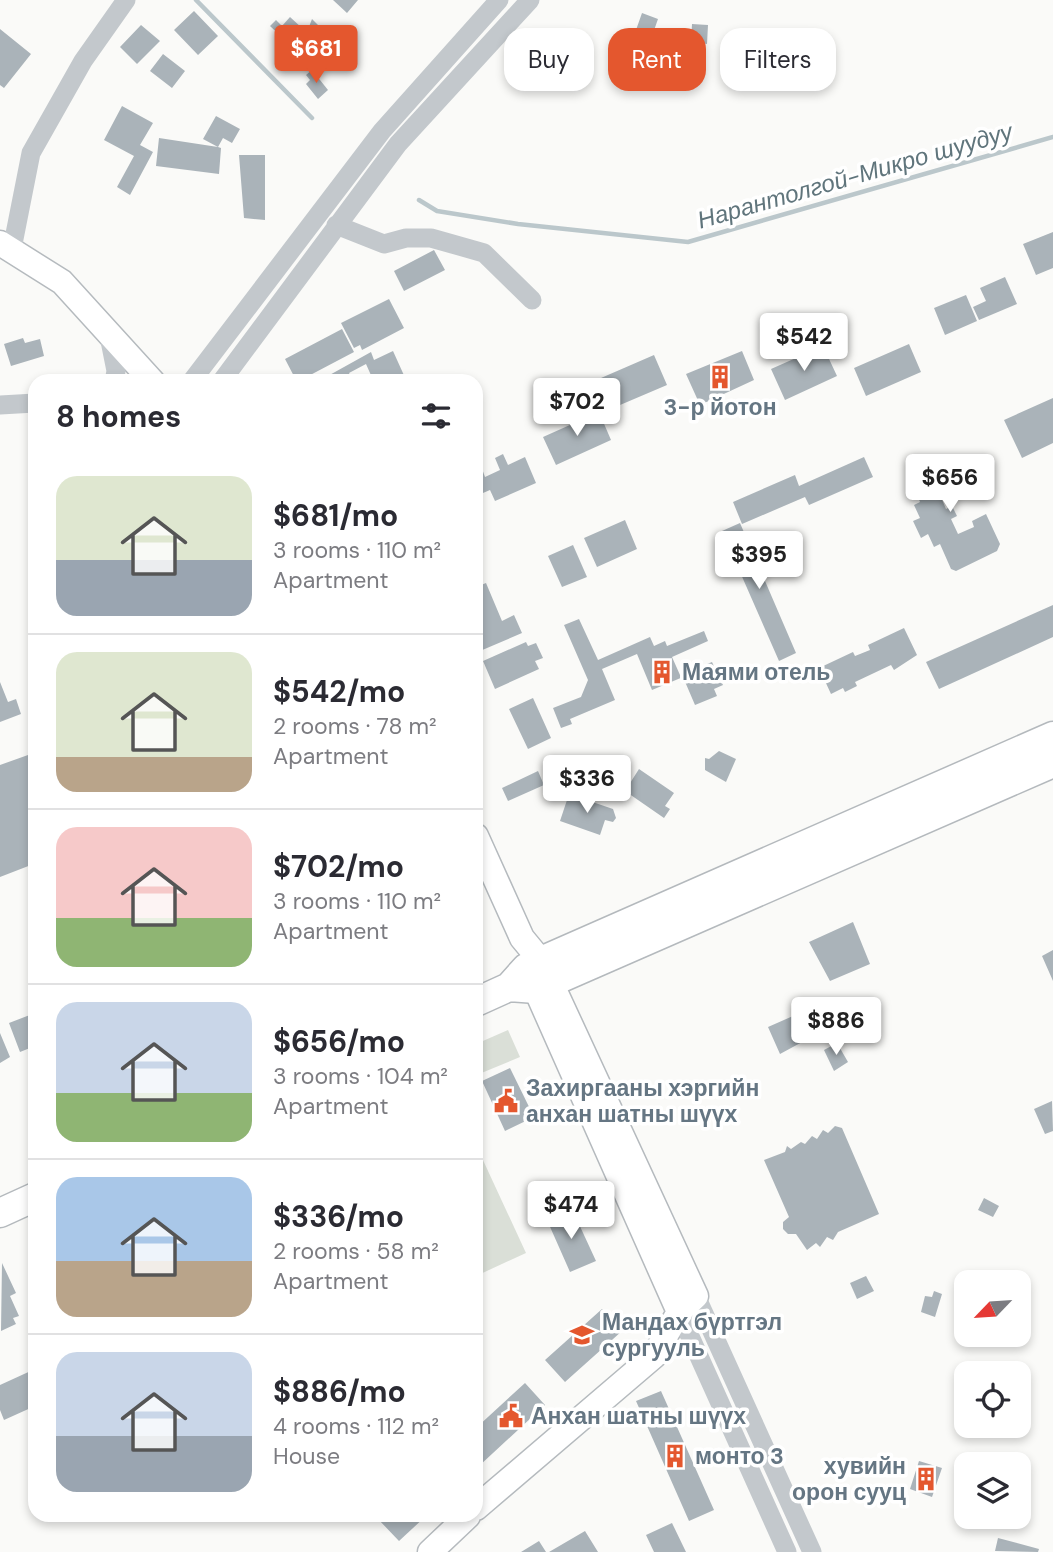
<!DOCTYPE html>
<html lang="en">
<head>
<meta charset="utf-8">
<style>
	:root { --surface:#fff; --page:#f2f2f3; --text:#2b2b33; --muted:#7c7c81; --line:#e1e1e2; --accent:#e4572e }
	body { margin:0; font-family:"DM Sans",sans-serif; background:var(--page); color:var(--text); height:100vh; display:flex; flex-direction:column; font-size:26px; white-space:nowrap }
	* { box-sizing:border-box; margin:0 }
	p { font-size:23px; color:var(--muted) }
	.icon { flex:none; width:38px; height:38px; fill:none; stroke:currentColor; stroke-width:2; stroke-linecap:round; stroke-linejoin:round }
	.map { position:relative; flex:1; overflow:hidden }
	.drawer { position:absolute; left:28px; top:374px; width:455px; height:1148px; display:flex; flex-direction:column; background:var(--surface); border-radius:21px; box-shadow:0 4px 10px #0003 }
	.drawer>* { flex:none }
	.top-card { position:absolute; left:504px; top:28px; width:443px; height:63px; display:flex; gap:14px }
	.needle { width:46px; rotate:245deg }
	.buttons { position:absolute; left:954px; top:1270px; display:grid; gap:14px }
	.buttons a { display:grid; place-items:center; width:77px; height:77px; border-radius:14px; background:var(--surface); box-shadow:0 4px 10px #0003; font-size:35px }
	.price { position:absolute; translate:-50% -60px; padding:0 16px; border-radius:7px; background:#fff; color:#222; font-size:23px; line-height:46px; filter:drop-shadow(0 2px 4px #0008) }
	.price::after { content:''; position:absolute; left:50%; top:42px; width:21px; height:16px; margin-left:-10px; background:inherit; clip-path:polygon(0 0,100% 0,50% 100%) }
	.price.on { background:var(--accent); color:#fff }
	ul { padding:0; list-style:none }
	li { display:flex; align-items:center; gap:21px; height:175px; padding:0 28px }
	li+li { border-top:2px solid var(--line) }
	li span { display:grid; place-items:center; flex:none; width:196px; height:140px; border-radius:21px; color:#555 }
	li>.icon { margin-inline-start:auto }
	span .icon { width:84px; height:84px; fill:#fffc; stroke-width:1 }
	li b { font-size:30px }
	h2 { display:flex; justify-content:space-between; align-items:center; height:84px; padding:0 28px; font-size:30px }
	.tag { padding:0 24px; border-radius:21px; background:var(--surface); box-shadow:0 4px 10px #0003; font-size:24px; line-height:63px }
	.tag.on { background:var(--accent); color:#fff }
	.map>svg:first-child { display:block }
	.green { fill:#dadfd7 }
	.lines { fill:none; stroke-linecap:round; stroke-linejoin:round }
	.stream { stroke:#bbc7cb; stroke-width:4.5 }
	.building { fill:#aab3b9 }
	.major-casing { stroke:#b5babe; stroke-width:27 }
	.highway-casing { stroke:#b4b9bd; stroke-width:31 }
	.minor { stroke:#c3c8cc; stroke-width:19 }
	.major { stroke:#fff; stroke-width:24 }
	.highway { stroke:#fff; stroke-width:28 }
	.labels { text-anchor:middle; stroke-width:7; stroke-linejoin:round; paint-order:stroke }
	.poi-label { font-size:23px; font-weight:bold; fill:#657683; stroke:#fff; text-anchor:start }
	.water-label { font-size:24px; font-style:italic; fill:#60757c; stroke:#fff }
</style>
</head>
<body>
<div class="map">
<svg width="1053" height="1552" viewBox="0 0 1053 1552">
	<rect width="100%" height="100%" fill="#fafaf8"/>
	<!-- green -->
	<path class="green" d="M508,1030L520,1057L479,1074L476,1044Z
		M476,1145L526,1253L476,1276Z"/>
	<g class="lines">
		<!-- stream -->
		<path class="stream" d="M196,0L312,118
			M419,200L437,211L518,224L688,242L1053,137"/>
	</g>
	<!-- building -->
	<path class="building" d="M333,0H358L347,13Z
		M194,11L218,36L198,55L174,30Z
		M642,13L658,19L652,36L636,30Z
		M290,17L302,28L288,43L270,26L276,20L282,26Z
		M312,19L331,38L323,47L307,32Z
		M692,24L708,25L707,44L691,42Z
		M141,25L160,41L137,64L120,47Z
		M0,29L31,54L4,88L0,85Z
		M163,54L185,71L172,88L150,71Z
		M312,70L328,90L318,99L306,84L310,80L306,75Z
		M122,106L153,123L140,145L153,152L130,195L117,187L134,156L104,140Z
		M216,116L240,129L232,143L223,138L218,147L221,148L219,174L156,166L159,138L218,147L203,139Z
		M239,155H265V220L244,218Z
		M1053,232V268L1036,275L1023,244Z
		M434,250L445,270L404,291L394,271Z
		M1005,277L1017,304L979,320L973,307L986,301L980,288Z
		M966,295L977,321L945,335L934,308Z
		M389,299L404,328L362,350L360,345L354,348L341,323Z
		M342,329L354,352L297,382L285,359Z
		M23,338L25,343L40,339L44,356L11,366L4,344Z
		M909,344L921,372L866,396L854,368Z
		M823,346L837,376L785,400L771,369Z
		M393,351L407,382H374L366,364L349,373L351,377L342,382H309L325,374L326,377L371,352L374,360Z
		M742,351L754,380L700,405L686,374Z
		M654,355L667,385L613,408L601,378Z
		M1053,398V443L1022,458L1004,420Z
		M599,412L611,440L556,465L543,437Z
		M503,454L508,465L525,457L536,483L495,501L490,490L476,496V465L480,463L485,477L500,470L495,458Z
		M953,454L958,456L973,488L960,494L957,487L940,495L946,509L952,506L957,516L951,519L958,534L974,527L972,521L986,514L1000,544L997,551L956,571L951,569L940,544L934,547L928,534L921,538L913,521L920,518L914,505L920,502L910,478L911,471Z
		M864,457L873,477L809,505L805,497L742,524L733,502L795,475L799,486Z
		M625,520L637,549L597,567L584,538Z
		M740,523L796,653L779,661L722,531Z
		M573,545L587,577L562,587L548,556Z
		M486,583L502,621L514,615L522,633L480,651L476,641V587Z
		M1053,605V637L939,689L926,662Z
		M579,619L598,660L650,637L654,646L665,641L667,646L704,631L708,641L672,657L680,675L712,662L723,685L714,689L717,696L695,705L683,677L652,690L637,654L602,669L615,700L570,719L572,724L561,728L553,708L581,697L588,680L564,625Z
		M904,628L917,655L894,670L891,665L855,682L857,686L845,692L843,688L831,694L819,668L853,652L855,656L870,650L868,645Z
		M526,642L528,646L536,643L543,658L535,661L539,669L495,689L483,661Z
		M0,682L8,702L16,699L21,714L0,722Z
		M533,698L551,738L528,749L509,709Z
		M719,751L736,759L726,782L705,770V758L709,759Z
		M28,755L35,772V875L31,865L0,877V765Z
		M639,769L674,793L665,806L670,809L664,818L625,791Z
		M538,771L544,785L508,801L502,788Z
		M569,794L613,809L616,818L613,822L605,820L600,835L560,821Z
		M853,922L870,964L830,981L809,942Z
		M1053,950V981L1042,956Z
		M35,1013V1046L20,1052L9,1023Z
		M793,1016L804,1041L780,1054L768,1027Z
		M0,1033L10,1057L0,1063Z
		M837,1043L848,1062L834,1071L824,1050Z
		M510,1068L534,1117L505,1131L482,1081Z
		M1052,1101L1053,1131L1045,1134L1034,1109Z
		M835,1126L842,1128L879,1214L838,1232L833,1240L827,1237L820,1247L816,1243L807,1250L796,1234H788L783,1229V1222L789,1217L764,1160L785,1152L787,1146L791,1149L801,1142L805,1144L812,1136L817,1139L823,1130L828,1133Z
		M984,1198L999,1206L993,1217L978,1210Z
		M572,1209L596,1261L570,1272L547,1220Z
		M2,1263L16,1293L10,1296L19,1316L13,1318L16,1324L1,1331Z
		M866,1276L874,1291L857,1299L850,1283Z
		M934,1291L942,1294L935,1317L921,1312L925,1296L932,1297Z
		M602,1309L622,1331L565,1382L545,1360Z
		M35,1369V1406L4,1420L0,1410V1385Z
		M525,1383L545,1405L479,1466L476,1463V1428Z
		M661,1391L714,1510L689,1521L636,1401Z
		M919,1461L942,1468L932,1497L910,1489Z
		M382,1516H426L399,1541L378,1519Z
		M672,1523L686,1552H654L646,1535Z
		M585,1531L598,1552H549Z
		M998,1538L1039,1549L1038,1552L995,1551Z
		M539,1541L546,1552H521Z"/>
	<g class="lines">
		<!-- major casing -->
		<g class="major-casing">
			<path id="major" d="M0,243L62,282L153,382
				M476,836L522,938L541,961L696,1296L679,1312L654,1356L476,1508
				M529,974L679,1312
				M430,1552L468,1516"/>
		</g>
		<!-- highway casing -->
		<g class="highway-casing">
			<path id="highway" d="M509,987L536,989L1053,763
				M476,1002L509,987L526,968L541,961L1053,736
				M0,1213L35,1197"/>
		</g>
		<!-- minor -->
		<path class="minor" d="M336,225L384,244L406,238H431L484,253L532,300
			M12,249L31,153L83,61L126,0
			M108,331L116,371L114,382
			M191,382L382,131L499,0
			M221,382L398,144L530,0
			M0,405L35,403
			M696,1296L812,1552
			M679,1312L787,1552"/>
		<!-- major -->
		<use href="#major" class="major"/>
		<!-- highway -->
		<use href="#highway" class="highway"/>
	</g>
	<!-- icons -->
	<defs>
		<g id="building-bare" transform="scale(1.89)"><path d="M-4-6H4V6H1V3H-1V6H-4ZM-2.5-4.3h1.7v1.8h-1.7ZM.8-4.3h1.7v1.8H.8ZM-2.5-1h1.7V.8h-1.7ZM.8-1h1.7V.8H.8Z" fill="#e4572e" stroke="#fff" stroke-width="2.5" paint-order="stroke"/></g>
		<g id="civic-bare" transform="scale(1.89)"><path d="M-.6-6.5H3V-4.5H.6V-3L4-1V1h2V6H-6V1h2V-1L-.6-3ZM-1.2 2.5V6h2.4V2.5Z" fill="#e4572e" stroke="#fff" stroke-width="2.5" paint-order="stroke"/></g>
		<g id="university-bare" transform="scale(1.89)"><path d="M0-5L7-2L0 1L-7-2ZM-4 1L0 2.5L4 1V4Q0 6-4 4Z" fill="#e4572e" stroke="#fff" stroke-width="2.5" paint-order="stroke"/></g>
	</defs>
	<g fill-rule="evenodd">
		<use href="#building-bare" x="720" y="377"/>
		<use href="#building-bare" x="662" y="672"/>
		<use href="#civic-bare" x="506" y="1101"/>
		<use href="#university-bare" x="582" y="1335"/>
		<use href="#civic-bare" x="511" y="1416"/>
		<use href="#building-bare" x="675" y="1456"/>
		<use href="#building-bare" x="926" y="1479"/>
	</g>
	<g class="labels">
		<!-- poi labels -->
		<g class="poi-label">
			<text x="720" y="415" text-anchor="middle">3-р йотон</text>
			<text x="682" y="680">Маями отель</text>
			<text x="526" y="1096">Захиргааны хэргийн<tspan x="526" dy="26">анхан шатны шүүх</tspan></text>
			<text x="602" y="1330">Мандах бүртгэл<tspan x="602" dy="26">сургууль</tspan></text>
			<text x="531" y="1424">Анхан шатны шүүх</text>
			<text x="695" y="1464">монто 3</text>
			<text x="906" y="1474" text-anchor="end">хувийн<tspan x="906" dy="26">орон сууц</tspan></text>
		</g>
		<!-- water labels -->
		<g class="water-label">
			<text transform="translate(855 176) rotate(-16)" y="8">Нарантолгой-Микро шуудуу</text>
		</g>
	</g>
</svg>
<div class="buttons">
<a><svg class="needle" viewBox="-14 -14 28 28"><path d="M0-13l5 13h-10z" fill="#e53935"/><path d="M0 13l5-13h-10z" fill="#7c7c81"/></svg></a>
<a><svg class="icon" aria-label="locate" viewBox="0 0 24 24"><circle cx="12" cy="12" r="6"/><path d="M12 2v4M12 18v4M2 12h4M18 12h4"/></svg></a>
<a><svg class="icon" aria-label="layers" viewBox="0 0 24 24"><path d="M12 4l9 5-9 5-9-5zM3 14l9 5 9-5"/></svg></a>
</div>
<b class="price on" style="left:316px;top:85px">$681</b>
<b class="price" style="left:804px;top:373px">$542</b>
<b class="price" style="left:577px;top:438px">$702</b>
<b class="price" style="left:950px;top:514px">$656</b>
<b class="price" style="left:759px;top:591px">$395</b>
<b class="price" style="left:587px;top:815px">$336</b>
<b class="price" style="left:836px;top:1057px">$886</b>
<b class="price" style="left:571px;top:1241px">$474</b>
<div class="top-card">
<a class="tag">Buy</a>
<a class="tag on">Rent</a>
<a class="tag">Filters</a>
</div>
<section class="drawer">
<h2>8 homes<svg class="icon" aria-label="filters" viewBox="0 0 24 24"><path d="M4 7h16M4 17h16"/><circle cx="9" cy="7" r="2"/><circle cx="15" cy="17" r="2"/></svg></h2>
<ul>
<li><span style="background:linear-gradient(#dfe7d0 60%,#9aa5b1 0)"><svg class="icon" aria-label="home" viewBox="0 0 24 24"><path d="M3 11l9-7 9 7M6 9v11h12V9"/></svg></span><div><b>$681/mo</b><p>3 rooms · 110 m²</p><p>Apartment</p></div></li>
<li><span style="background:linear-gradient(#dfe7d0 75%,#b9a48a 0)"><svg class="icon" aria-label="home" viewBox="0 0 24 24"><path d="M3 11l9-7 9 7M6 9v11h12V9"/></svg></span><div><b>$542/mo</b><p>2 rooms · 78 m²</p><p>Apartment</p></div></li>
<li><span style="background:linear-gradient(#f6c9c9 65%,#8fb573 0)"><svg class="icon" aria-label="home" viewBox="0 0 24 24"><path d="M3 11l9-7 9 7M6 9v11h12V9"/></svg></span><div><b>$702/mo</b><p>3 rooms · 110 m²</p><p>Apartment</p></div></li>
<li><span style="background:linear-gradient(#c9d6e8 65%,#8fb573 0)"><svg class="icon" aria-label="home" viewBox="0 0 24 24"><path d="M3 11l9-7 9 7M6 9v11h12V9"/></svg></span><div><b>$656/mo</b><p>3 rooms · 104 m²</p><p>Apartment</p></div></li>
<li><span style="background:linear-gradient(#a9c7e8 60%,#b9a48a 0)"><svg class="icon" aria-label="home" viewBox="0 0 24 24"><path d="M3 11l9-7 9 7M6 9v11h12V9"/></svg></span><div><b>$336/mo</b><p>2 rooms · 58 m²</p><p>Apartment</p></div></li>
<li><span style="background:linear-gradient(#c9d6e8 60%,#9aa5b1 0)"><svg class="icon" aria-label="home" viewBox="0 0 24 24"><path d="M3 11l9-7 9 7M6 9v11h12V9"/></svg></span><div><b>$886/mo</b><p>4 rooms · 112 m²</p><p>House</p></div></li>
</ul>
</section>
</div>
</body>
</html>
